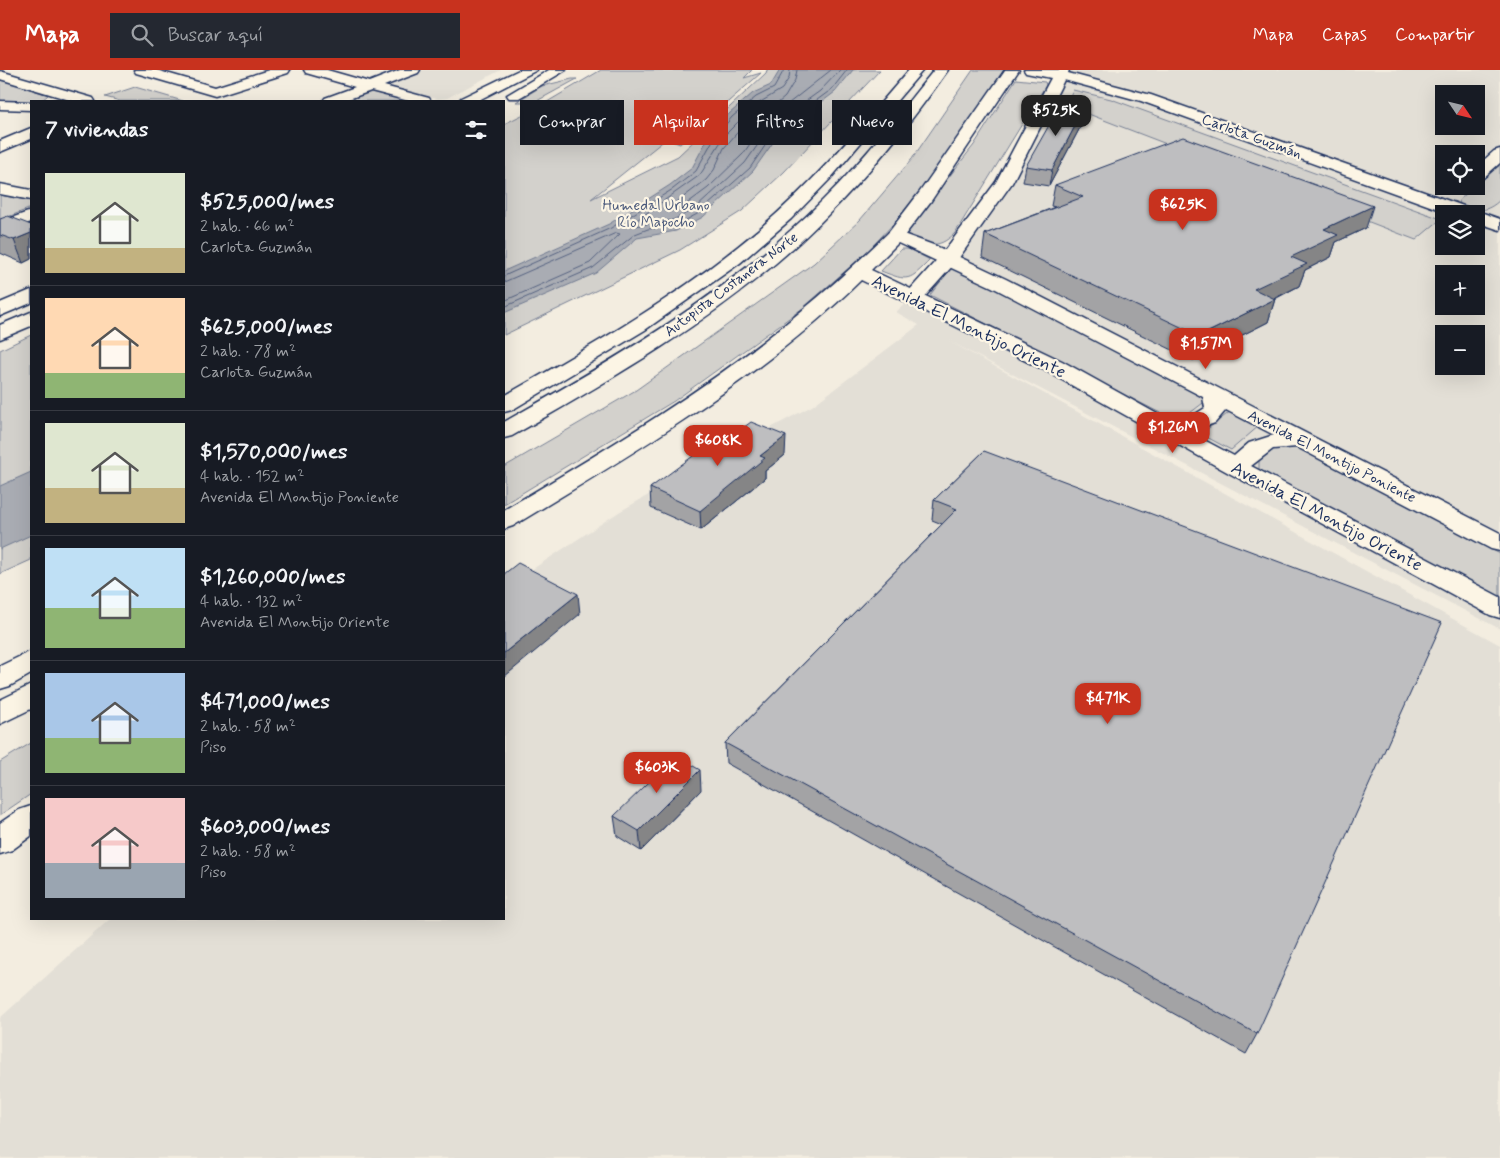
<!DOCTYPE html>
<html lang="es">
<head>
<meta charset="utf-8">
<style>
	:root { --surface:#171b24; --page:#242831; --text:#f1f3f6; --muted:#9ea1a6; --line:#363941; --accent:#c8321e }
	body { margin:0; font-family:Mynerve,sans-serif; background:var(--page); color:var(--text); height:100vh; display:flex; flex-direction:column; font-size:19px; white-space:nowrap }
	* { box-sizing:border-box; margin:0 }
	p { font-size:16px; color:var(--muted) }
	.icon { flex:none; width:28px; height:28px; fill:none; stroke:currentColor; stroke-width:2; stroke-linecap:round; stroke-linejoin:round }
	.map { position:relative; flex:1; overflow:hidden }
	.drawer { position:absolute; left:30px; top:30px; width:475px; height:820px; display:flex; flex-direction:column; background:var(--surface); border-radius:0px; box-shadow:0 5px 20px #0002 }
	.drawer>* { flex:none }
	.banner { position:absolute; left:520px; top:30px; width:475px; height:45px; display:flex; gap:10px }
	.needle { width:32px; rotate:125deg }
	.buttons { position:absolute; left:1435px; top:15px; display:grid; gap:10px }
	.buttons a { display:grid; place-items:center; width:50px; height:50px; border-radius:0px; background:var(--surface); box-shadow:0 5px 20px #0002; font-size:25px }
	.price { position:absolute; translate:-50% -42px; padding:0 11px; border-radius:10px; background:var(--accent); color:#fff; font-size:16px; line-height:32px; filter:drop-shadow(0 1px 2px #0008) }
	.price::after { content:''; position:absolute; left:50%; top:30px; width:15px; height:11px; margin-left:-8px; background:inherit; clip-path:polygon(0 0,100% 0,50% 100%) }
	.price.on { background:#222; color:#fff }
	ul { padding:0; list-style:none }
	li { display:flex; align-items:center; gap:15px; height:125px; padding:0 15px }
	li+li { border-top:1px solid var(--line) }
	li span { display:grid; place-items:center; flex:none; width:140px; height:100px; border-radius:0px; color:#555 }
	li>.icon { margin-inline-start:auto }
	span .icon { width:60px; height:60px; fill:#fffc; stroke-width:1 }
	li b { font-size:21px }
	h2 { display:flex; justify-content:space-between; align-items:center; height:60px; padding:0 15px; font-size:21px }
	.tag { padding:0 18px; border-radius:0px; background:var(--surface); box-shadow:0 5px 20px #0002; font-size:18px; line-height:45px }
	.tag.on { background:var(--accent); color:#fff }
	header { display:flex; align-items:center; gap:30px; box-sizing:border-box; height:70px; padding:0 25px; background:var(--accent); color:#fff }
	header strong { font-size:24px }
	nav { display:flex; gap:28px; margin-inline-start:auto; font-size:18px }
	.search { width:350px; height:45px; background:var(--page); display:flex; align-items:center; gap:12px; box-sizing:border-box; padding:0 18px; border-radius:0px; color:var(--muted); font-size:19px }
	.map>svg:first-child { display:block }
	.built { fill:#e3dfd6; fill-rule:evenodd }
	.green { fill:#d3d1cc; stroke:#778095 }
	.water { fill:#a9acb3; stroke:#707a91 }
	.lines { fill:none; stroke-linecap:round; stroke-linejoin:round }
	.shore { stroke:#546180; stroke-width:1 }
	.street-casing { stroke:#1b2f5e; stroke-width:3 }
	.secondary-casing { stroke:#1b2f5e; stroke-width:3 }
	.highway-casing { stroke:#1b2f5e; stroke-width:3 }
	.street { fill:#fcf5e5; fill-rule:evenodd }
	.secondary { fill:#fcf5e5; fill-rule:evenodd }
	.highway { fill:#fcf5e5; fill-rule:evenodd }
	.wall { fill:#a3a3a5; stroke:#1b2f5e }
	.shaded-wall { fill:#858586; stroke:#1b2f5e }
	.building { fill:#bebec0; stroke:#1b2f5e }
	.labels { text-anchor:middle; stroke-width:4.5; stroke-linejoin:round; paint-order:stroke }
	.far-street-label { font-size:15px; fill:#1b2f5e; stroke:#fcf5e5 }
	.far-park-label { font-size:15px; fill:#49587a; stroke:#fcf5e5 }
	.street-label { font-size:18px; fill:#1b2f5e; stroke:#fcf5e5 }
</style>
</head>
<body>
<header>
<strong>Mapa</strong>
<div class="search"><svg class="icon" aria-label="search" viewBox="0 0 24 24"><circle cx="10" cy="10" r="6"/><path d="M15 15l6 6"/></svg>Buscar aquí</div>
<nav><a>Mapa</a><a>Capas</a><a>Compartir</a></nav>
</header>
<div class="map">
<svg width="1500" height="1088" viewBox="0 0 1500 1088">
	<rect width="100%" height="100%" fill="#f3ede0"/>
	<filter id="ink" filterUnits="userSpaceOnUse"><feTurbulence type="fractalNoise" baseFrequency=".02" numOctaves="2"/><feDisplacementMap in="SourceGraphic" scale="10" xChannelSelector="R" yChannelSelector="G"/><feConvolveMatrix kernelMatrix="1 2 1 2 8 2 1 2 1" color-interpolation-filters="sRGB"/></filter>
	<g filter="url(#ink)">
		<!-- built -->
		<path class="built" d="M423,0H501L447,28L438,29L387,16L388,13Z
			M1066,0H1500V559L949,271L1500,575V1088H0V948L110,849H504V518L619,442L697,397L812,336L919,255L896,242L958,185ZM1444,24H1476V56H1444ZM1444,84H1476V116H1444ZM1444,144H1476V176H1444ZM1444,204H1476V236H1444ZM1444,264H1476V296H1444Z"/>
		<!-- green -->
		<path class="green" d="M601,0H752L744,8L761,3L680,74L666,69L591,129L678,86L766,3L767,0H880L784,102L742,141L680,180L504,265V54L542,35Z
			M973,0H1006L923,117L895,152L867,182L803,238L674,331L504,434V397L636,320L814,193L860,150L912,89Z
			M0,9L48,25C37,37 15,32 0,31Z
			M572,9H577L535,32H516L542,16Z
			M1016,9L1045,12L1046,15L955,163C936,182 926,173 904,164L974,75Z
			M135,17L183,31H120L105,27Z
			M370,20L407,31H341Z
			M1073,20L1111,29L1441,149L1416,170L1065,35Z
			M1500,95V130C1487,142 1476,143 1460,135L1459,130Z
			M0,125L31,131V138L0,150Z
			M901,179H909L930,190C909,211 909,212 881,201Z
			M952,197L964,200L1207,326V330L1186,346L1168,347L930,225Z
			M31,265V490L0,504V280Z
			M1231,341L1259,356L1231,380L1201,364Z
			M1287,375L1312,384L1500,484V531L1259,401V390L1273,377Z
			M31,673V724L0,745V692Z"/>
		<!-- water -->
		<path class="water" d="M780,0H853L835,22L779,64L753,101L703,147L676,161L637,168L596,203L504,243V201L609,154L670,115L692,98L709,66L729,44L753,23L771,15Z
			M31,402V465L0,479V416Z"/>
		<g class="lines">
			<!-- shore -->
			<path class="shore" d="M790,0L789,8L782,19L754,36L725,65L700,105L634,152V156L673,150L696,138L745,93L771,56L820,21L840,0
				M797,0L795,10L785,27L777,34L764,38L742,57L724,78L714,100L706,110L669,138V142L685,135L708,118L743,84L765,52L831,0
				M504,206L611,158L673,119L696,101L713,70L732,47L756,27L774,18L784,0
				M504,212L616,163L620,164L590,193L504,231
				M504,237L593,198L635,164L648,159L675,156L699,143L750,98L775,61L832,19L847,0"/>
			<!-- street casing -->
			<g class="street-casing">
				<path id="street" d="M134,0H156L215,17L269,0H290L288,3L215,26L136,3Z
					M1005,0H1019L931,131L901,170H889L886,166L919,123Z
					M1024,0H1069L1068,3L1151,25L1500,149V160L1476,152V144H1452L1141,31L1064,10L1012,113L956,192L921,231H907L904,227L907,223L942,184L996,112L1051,8L1026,3Z
					M0,1L93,28L95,31H73L0,9Z
					M31,58V69L0,82V71Z
					M1500,79V93L1482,109L1476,111V97L1494,81Z
					M0,114L31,120V130L0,124Z"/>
			</g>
			<!-- secondary casing -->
			<g class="secondary-casing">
				<path id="secondary" d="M304,0H327L369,12L400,0H420L418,3L384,16L429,28L431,31H409L371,21L343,31H323L325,28L355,17L306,3Z
					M519,0H537L477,31H459L461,28Z
					M549,0H566L519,28H509L507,25Z
					M0,31L31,32V40L0,39Z
					M31,141V152L0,163V152Z
					M895,161L936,176L1006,209L1500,463V481L1491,479L1297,377L1273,379L1251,396L1500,527V548L1490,545L1229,403L1046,301L861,210C760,309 633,383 513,456L504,459V440C605,380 708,319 799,243C830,218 860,190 889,162ZM898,173L992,217L1203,327L1205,338L1188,349L1168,350L1062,291L871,200ZM1226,340L1274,365L1249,373L1234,386L1189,362L1215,353Z
					M31,220V233L0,246V233Z
					M31,242V256L0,269V255Z
					M31,736V766L12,780L0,784V753L19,740Z"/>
			</g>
			<!-- highway casing -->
			<g class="highway-casing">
				<path id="highway" d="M909,0H923L830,109L791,149L740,193L645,260L512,340L504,342V326C592,276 680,226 758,160C814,113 861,56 909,0Z
					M934,0H948C906,60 854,122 800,172C714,250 612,309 512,366L504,368V352C617,288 731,222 823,130C864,90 898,44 934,0Z
					M31,581V604L10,616L0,619V596Z
					M31,615V639L0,654V630Z"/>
			</g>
			<!-- street -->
			<use href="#street" class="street"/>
			<!-- secondary -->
			<use href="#secondary" class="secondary"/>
			<!-- highway -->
			<use href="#highway" class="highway"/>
		</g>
		<!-- wall -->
		<path class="wall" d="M1085,37L1083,52L1049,116L1023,112L1026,96Z
			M1055,115L1366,158L1336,172L1331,187L1305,200L1299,216L1275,229L1268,252L1193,290L982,187L985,164L1055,137L1051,136Z
			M0,149L31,155V189L23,193L0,183Z
			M724,372L785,385L765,401V408L701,460L651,438L650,418Z
			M984,381L1257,964L1246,984L726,693L725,673L942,454L932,450L934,430Z
			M701,720L641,781L617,766L614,746Z"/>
		<!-- shaded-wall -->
		<path class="shaded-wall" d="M1085,37L1083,52L1049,116L1052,100Z
			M1373,136L1366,158L1336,172L1331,187L1305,200L1299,216L1247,242L1254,219L1324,159Z
			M31,163V189L23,193L14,170Z
			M1275,229L1268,252L1193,290L1200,266Z
			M786,366L785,385L765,401V408L701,460L700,441L760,386Z
			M578,524L580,544L504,607V583Z
			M700,700L701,720L641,781L639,761Z"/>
		<!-- building -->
		<path class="building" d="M1061,34L1085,37L1052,100L1026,96Z
			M1183,67L1373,136L1324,159L1338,165L1291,187L1307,194L1254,219L1275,229L1200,266L985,164L1083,127L1055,115Z
			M8,146L31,155V163L14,170L0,165V149Z
			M751,352L786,366L760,386L765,388L700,441L650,418L716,369L724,372Z
			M984,381L1442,553L1257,964L725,673L957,439L934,430Z
			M518,493L578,524L504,583V504Z
			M676,686L700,700L639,761L614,746Z"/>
	</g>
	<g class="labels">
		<!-- far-street labels -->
		<g class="far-street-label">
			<text transform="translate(1252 66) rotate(20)" y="5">Carlota Guzmán</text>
			<text transform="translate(731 214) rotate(-37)" y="5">Autopista Costanera Norte</text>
			<text transform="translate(1332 386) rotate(27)" y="5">Avenida El Montijo Poniente</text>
		</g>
		<!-- far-park labels -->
		<g class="far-park-label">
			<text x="656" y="140">Humedal Urbano<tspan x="656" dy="17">Río Mapocho</tspan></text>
		</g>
		<!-- street labels -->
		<g class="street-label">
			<text transform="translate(969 256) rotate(26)" y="6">Avenida El Montijo Oriente</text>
			<text transform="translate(1327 446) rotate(28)" y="6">Avenida El Montijo Oriente</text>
		</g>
	</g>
</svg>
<div class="buttons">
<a><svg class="needle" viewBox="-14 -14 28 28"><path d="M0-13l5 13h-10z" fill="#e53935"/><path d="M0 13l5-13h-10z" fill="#9ea1a6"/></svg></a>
<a><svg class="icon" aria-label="locate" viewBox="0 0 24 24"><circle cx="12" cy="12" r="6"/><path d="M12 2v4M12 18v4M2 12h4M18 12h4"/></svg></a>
<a><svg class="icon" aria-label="layers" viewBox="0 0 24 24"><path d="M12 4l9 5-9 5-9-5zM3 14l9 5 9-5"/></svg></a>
<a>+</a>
<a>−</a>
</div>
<b class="price on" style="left:1056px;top:67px">$525K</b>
<b class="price" style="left:1183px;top:161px">$625K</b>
<b class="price" style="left:1206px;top:300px">$1.57M</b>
<b class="price" style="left:1173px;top:384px">$1.26M</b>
<b class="price" style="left:718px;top:397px">$608K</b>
<b class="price" style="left:1108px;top:655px">$471K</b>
<b class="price" style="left:657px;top:724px">$603K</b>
<div class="banner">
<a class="tag">Comprar</a>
<a class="tag on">Alquilar</a>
<a class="tag">Filtros</a>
<a class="tag">Nuevo</a>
</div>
<section class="drawer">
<h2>7 viviendas<svg class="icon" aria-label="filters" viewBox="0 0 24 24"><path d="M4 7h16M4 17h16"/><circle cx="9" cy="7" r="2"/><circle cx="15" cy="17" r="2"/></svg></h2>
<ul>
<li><span style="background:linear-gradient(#dfe7d0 75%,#c2b280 0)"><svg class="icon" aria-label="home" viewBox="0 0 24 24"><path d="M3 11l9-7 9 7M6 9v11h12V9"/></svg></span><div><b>$525,000/mes</b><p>2 hab. · 66 m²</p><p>Carlota Guzmán</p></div></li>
<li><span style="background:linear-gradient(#ffd9b3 75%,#8fb573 0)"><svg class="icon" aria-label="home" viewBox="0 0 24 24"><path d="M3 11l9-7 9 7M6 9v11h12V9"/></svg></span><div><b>$625,000/mes</b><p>2 hab. · 78 m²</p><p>Carlota Guzmán</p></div></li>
<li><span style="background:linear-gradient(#dfe7d0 65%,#c2b280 0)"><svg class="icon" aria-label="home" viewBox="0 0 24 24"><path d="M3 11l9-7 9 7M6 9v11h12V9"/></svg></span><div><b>$1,570,000/mes</b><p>4 hab. · 152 m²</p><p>Avenida El Montijo Poniente</p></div></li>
<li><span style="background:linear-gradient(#bfe0f5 60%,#8fb573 0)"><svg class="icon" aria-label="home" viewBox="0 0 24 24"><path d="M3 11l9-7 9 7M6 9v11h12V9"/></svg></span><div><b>$1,260,000/mes</b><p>4 hab. · 132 m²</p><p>Avenida El Montijo Oriente</p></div></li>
<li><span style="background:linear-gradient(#a9c7e8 65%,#8fb573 0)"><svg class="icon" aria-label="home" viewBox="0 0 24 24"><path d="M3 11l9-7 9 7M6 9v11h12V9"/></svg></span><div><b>$471,000/mes</b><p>2 hab. · 58 m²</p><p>Piso</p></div></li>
<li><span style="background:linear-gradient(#f6c9c9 65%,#9aa5b1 0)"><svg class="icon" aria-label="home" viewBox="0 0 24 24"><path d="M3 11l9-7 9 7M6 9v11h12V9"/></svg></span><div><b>$603,000/mes</b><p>2 hab. · 58 m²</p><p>Piso</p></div></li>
</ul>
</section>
</div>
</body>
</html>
